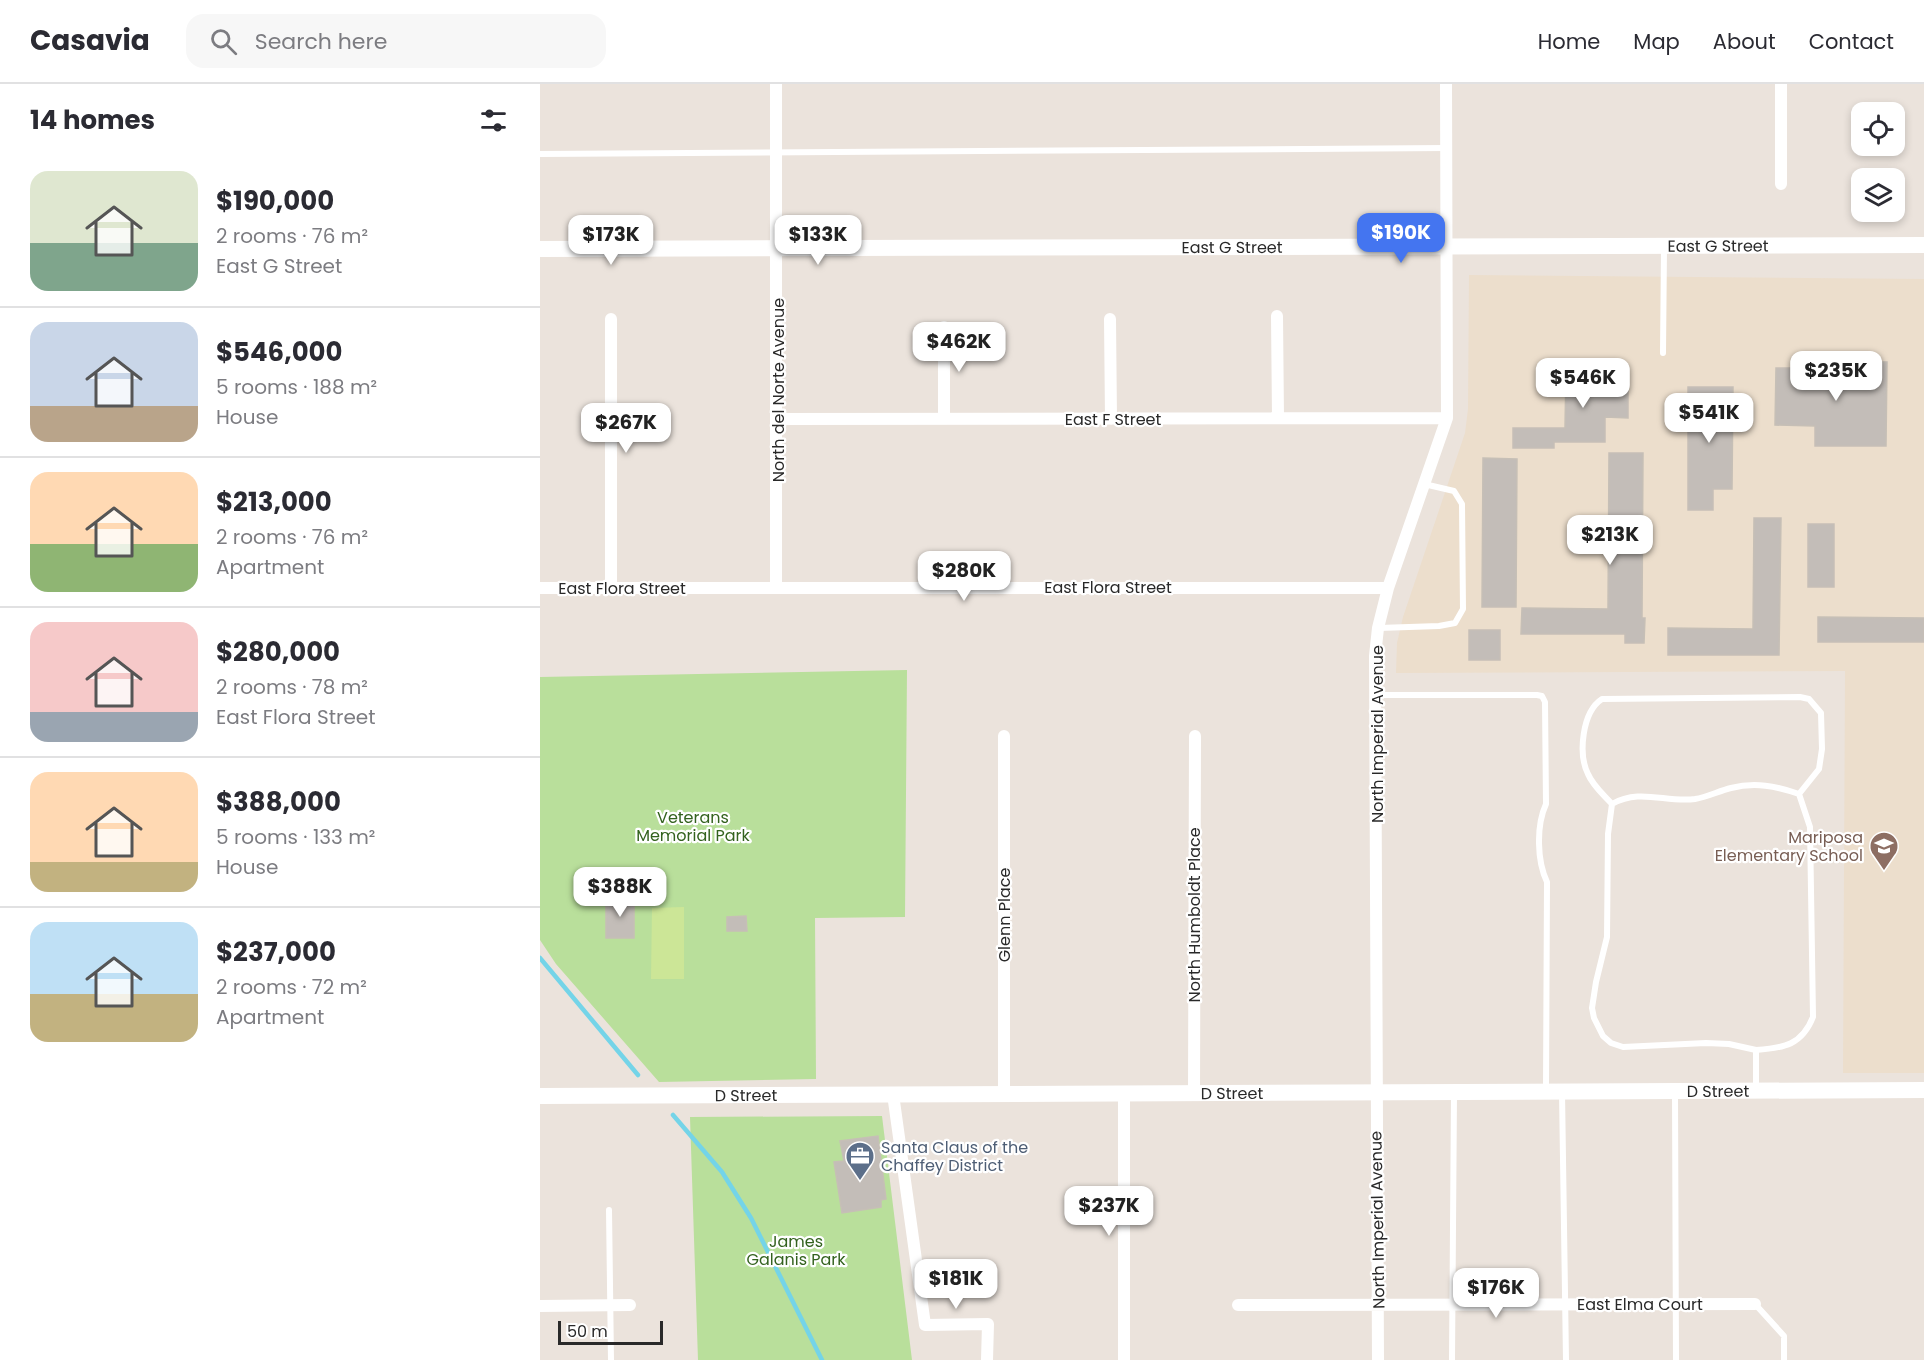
<!DOCTYPE html>
<html lang="en">
<head>
<meta charset="utf-8">
<style>
	:root { --surface:#fff; --page:#f7f7f7; --text:#2b2b33; --muted:#7c7c81; --line:#e1e1e2; --accent:#4475f0 }
	body { margin:0; font-family:Poppins,sans-serif; background:var(--page); color:var(--text); height:100vh; display:flex; flex-direction:column; font-size:22px; white-space:nowrap }
	* { box-sizing:border-box; margin:0 }
	p { font-size:20px; color:var(--muted) }
	.icon { flex:none; width:33px; height:33px; fill:none; stroke:currentColor; stroke-width:2; stroke-linecap:round; stroke-linejoin:round }
	.map { position:relative; flex:1; overflow:hidden }
	.details { display:flex; flex-direction:column; background:var(--surface); width:540px }
	.details>* { flex:none }
	.tools { position:absolute; left:1311px; top:18px; display:grid; gap:12px }
	.tools a { display:grid; place-items:center; width:54px; height:54px; border-radius:12px; background:var(--surface); box-shadow:0 3px 9px #0003; font-size:30px }
	.scale { position:absolute; left:18px; bottom:15px; width:105px; box-sizing:border-box; padding-left:6px; border:3px solid #292929; border-top:0; font-size:16px; line-height:21px; white-space:nowrap; color:#292929; -webkit-text-stroke:4px #fff; paint-order:stroke }
	.price { position:absolute; translate:-50% -51px; padding:0 14px; border-radius:12px; background:#fff; color:#222; font-size:20px; line-height:39px; filter:drop-shadow(0 2px 3px #0008) }
	.price::after { content:''; position:absolute; left:50%; top:36px; width:18px; height:14px; margin-left:-9px; background:inherit; clip-path:polygon(0 0,100% 0,50% 100%) }
	.price.active { background:var(--accent); color:#fff }
	ul { padding:0; list-style:none }
	li { display:flex; align-items:center; gap:18px; height:150px; padding:0 30px }
	li+li { border-top:2px solid var(--line) }
	li span { display:grid; place-items:center; flex:none; width:168px; height:120px; border-radius:18px; color:#555 }
	li>.icon { margin-inline-start:auto }
	span .icon { width:72px; height:72px; fill:#fffc; stroke-width:1 }
	li b { font-size:26px }
	h2 { display:flex; justify-content:space-between; align-items:center; height:72px; padding:0 30px; font-size:26px }
	header { display:flex; align-items:center; gap:36px; box-sizing:border-box; height:84px; padding:0 30px; background:var(--surface); border-bottom:2px solid var(--line) }
	header strong { font-size:28px }
	nav { display:flex; gap:33px; margin-inline-start:auto; font-size:21px }
	.search { width:420px; height:54px; background:var(--page); display:flex; align-items:center; gap:15px; box-sizing:border-box; padding:0 21px; border-radius:18px; color:var(--muted); font-size:22px }
	main { display:flex; flex:1; min-height:0 }
	.map>svg:first-child { display:block }
	.education { fill:#ecdecc }
	.green { fill:#b9df9b }
	.pitch { fill:#cce697 }
	.lines { fill:none; stroke-linecap:round; stroke-linejoin:round }
	.stream { stroke:#74d4e8; stroke-width:4.5 }
	.building { fill:#c3bdb8; stroke:#c6bfb6; stroke-width:1.5 }
	.lane { stroke:#fff; stroke-width:6 }
	.street { stroke:#fff; stroke-width:12 }
	.secondary { stroke:#fff; stroke-width:16 }
	.labels { text-anchor:middle; stroke-width:4.5; stroke-linejoin:round; paint-order:stroke }
	.street-label { font-size:16px; fill:#292929; stroke:#fff }
	.park-label { font-size:16px; fill:#33621e; stroke:#fff }
	.education-label { font-size:16px; fill:#785e54; stroke:#fff; text-anchor:end }
	.service-label { font-size:16px; fill:#4e5e75; stroke:#fff; text-anchor:start }
</style>
</head>
<body>
<header>
<strong>Casavia</strong>
<div class="search"><svg class="icon" aria-label="search" viewBox="0 0 24 24"><circle cx="10" cy="10" r="6"/><path d="M15 15l6 6"/></svg>Search here</div>
<nav><a>Home</a><a>Map</a><a>About</a><a>Contact</a></nav>
</header>
<main>
<section class="details">
<h2>14 homes<svg class="icon" aria-label="filters" viewBox="0 0 24 24"><path d="M4 7h16M4 17h16"/><circle cx="9" cy="7" r="2"/><circle cx="15" cy="17" r="2"/></svg></h2>
<ul>
<li><span style="background:linear-gradient(#dfe7d0 60%,#7fa58c 0)"><svg class="icon" aria-label="home" viewBox="0 0 24 24"><path d="M3 11l9-7 9 7M6 9v11h12V9"/></svg></span><div><b>$190,000</b><p>2 rooms · 76 m²</p><p>East G Street</p></div></li>
<li><span style="background:linear-gradient(#c9d6e8 70%,#b9a48a 0)"><svg class="icon" aria-label="home" viewBox="0 0 24 24"><path d="M3 11l9-7 9 7M6 9v11h12V9"/></svg></span><div><b>$546,000</b><p>5 rooms · 188 m²</p><p>House</p></div></li>
<li><span style="background:linear-gradient(#ffd9b3 60%,#8fb573 0)"><svg class="icon" aria-label="home" viewBox="0 0 24 24"><path d="M3 11l9-7 9 7M6 9v11h12V9"/></svg></span><div><b>$213,000</b><p>2 rooms · 76 m²</p><p>Apartment</p></div></li>
<li><span style="background:linear-gradient(#f6c9c9 75%,#9aa5b1 0)"><svg class="icon" aria-label="home" viewBox="0 0 24 24"><path d="M3 11l9-7 9 7M6 9v11h12V9"/></svg></span><div><b>$280,000</b><p>2 rooms · 78 m²</p><p>East Flora Street</p></div></li>
<li><span style="background:linear-gradient(#ffd9b3 75%,#c2b280 0)"><svg class="icon" aria-label="home" viewBox="0 0 24 24"><path d="M3 11l9-7 9 7M6 9v11h12V9"/></svg></span><div><b>$388,000</b><p>5 rooms · 133 m²</p><p>House</p></div></li>
<li><span style="background:linear-gradient(#bfe0f5 60%,#c2b280 0)"><svg class="icon" aria-label="home" viewBox="0 0 24 24"><path d="M3 11l9-7 9 7M6 9v11h12V9"/></svg></span><div><b>$237,000</b><p>2 rooms · 72 m²</p><p>Apartment</p></div></li>
</ul>
</section>
<div class="map">
<svg width="1384" height="1276" viewBox="0 0 1384 1276">
	<rect width="100%" height="100%" fill="#ebe3dc"/>
	<!-- education -->
	<path class="education" d="M929,191L1384,195V989H1303L1305,587L856,589L857,559L863,533L925,349L928,325Z"/>
	<!-- green -->
	<path class="green" d="M367,586L365,833L275,834L276,995L119,998L16,880L0,856V593Z
		M342,1032L372,1276H158L150,1033Z"/>
	<!-- pitch -->
	<path class="pitch" d="M144,823V895H111L112,824Z"/>
	<g class="lines">
		<!-- stream -->
		<path class="stream" d="M0,874L98,991
			M133,1031L182,1088L211,1134L282,1276"/>
	</g>
	<!-- building -->
	<path class="building" d="M1276,277L1347,278L1346,362H1275V342L1235,341L1236,284H1275Z
		M1026,285L1088,286V334L1065,333V358H1014V364H973V344H1025Z
		M1148,303H1193L1192,405H1173V426H1148Z
		M1069,369H1103L1102,534H1105L1104,559H1085V550H981L982,524L1068,525Z
		M943,374L977,375L976,523H942Z
		M1214,434H1241L1239,571H1128V544L1213,545Z
		M1268,440H1294V503H1268Z
		M1278,533L1384,534V558H1278Z
		M929,546H960V576H929Z
		M66,814L94,815V854H66Z
		M206,832L207,847H187V833Z
		M338,1052L346,1115L341,1116V1123L302,1129L294,1078L304,1077L300,1057Z"/>
	<g class="lines">
		<!-- lane -->
		<path class="lane" d="M0,70L907,64
			M1123,269L1124,164
			M839,544L899,542L915,539L923,525L922,420L914,407L884,400
			M835,611H997L1002,612L1005,618L1006,720C996,742 997,777 1007,798L1006,1005
			M1072,720C1100,704 1126,719 1155,715C1167,713 1179,707 1191,704C1215,698 1236,702 1259,710
			M1216,1006V966C1244,964 1262,961 1273,933L1270,743L1259,710L1279,685L1282,665L1281,629L1269,615L1260,613L1062,615C1042,628 1038,670 1048,690C1053,702 1063,710 1072,720L1068,750L1067,853L1056,898L1052,924L1054,934L1063,952L1071,959L1083,963L1166,959L1189,960L1216,966
			M1022,1008L1026,1276
			M1135,1010L1136,1276
			M69,1126L71,1276
			M1215,1220L1244,1252V1276
			M912,1276L914,1010"/>
		<!-- street -->
		<path class="street" d="M236,0V504
			M1241,0V100
			M737,232L738,334
			M570,235L571,335
			M404,243V335
			M238,335L907,334
			M0,504H848
			M71,505V235
			M464,652V1011
			M353,1010L385,1241L448,1240L447,1276
			M654,1011L655,652
			M698,1221L1215,1220
			M0,1222L90,1221
			M584,1276V1010
			M838,1276L835,572L838,544L848,504L907,334L906,0"/>
		<!-- secondary -->
		<g class="secondary">
			<path id="s1" d="M0,165L1384,161"/>
			<path id="s2" d="M0,1012L1384,1006"/>
		</g>
	</g>
	<!-- icons -->
	<defs>
		<g id="school-pin" transform="scale(1.5)"><path d="M0 17L-7.5 6A9.5 9.5 0 1 1 7.5 6Z" fill="#8d6e63" stroke="#fff"/><path d="M0-5L7-2L0 1L-7-2ZM-4 1L0 2.5L4 1V4Q0 6-4 4Z" fill="#fff"/></g>
		<g id="office-pin" transform="scale(1.5)"><path d="M0 17L-7.5 6A9.5 9.5 0 1 1 7.5 6Z" fill="#5c6f8a" stroke="#fff"/><path d="M-6-3h4V-5.5h4V-3h4V5H-6ZM-1-4.5V-3h2v-1.5ZM-6 0V1H6V0Z" fill="#fff"/></g>
	</defs>
	<g fill-rule="evenodd">
		<use href="#school-pin" x="1344" y="762"/>
		<use href="#office-pin" x="320" y="1072"/>
	</g>
	<g class="labels">
		<!-- street labels -->
		<g class="street-label">
			<text dy="6" stroke="none"><textPath href="#s1" startOffset="1178">East G Street</textPath></text>
			<text dy="6" stroke="none"><textPath href="#s1" startOffset="692">East G Street</textPath></text>
			<text transform="translate(238 306) rotate(-90)" y="6">North del Norte Avenue</text>
			<text x="573" y="341">East F Street</text>
			<text x="568" y="509">East Flora Street</text>
			<text x="82" y="510">East Flora Street</text>
			<text transform="translate(837 650) rotate(-90)" y="6">North Imperial Avenue</text>
			<text transform="translate(464 831) rotate(-90)" y="6">Glenn Place</text>
			<text transform="translate(654 831) rotate(-90)" y="6">North Humboldt Place</text>
			<text dy="6" stroke="none"><textPath href="#s2" startOffset="1178">D Street</textPath></text>
			<text dy="6" stroke="none"><textPath href="#s2" startOffset="692">D Street</textPath></text>
			<text dy="6" stroke="none"><textPath href="#s2" startOffset="206">D Street</textPath></text>
			<text transform="translate(837 1136) rotate(-91)" y="6">North Imperial Avenue</text>
			<text x="1100" y="1226">East Elma Court</text>
		</g>
		<!-- park labels -->
		<g class="park-label">
			<text x="153" y="739">Veterans<tspan x="153" dy="18">Memorial Park</tspan></text>
			<text x="256" y="1163">James<tspan x="256" dy="18">Galanis Park</tspan></text>
		</g>
		<!-- education labels -->
		<g class="education-label">
			<text x="1323" y="759">Mariposa<tspan x="1323" dy="18">Elementary School</tspan></text>
		</g>
		<!-- service labels -->
		<g class="service-label">
			<text x="341" y="1069">Santa Claus of the<tspan x="341" dy="18">Chaffey District</tspan></text>
		</g>
	</g>
</svg>
<div class="tools">
<a><svg class="icon" aria-label="locate" viewBox="0 0 24 24"><circle cx="12" cy="12" r="6"/><path d="M12 2v4M12 18v4M2 12h4M18 12h4"/></svg></a>
<a><svg class="icon" aria-label="layers" viewBox="0 0 24 24"><path d="M12 4l9 5-9 5-9-5zM3 14l9 5 9-5"/></svg></a>
</div>
<div class="scale">50 m</div>
<b class="price active" style="left:861px;top:180px">$190K</b>
<b class="price" style="left:71px;top:182px">$173K</b>
<b class="price" style="left:278px;top:182px">$133K</b>
<b class="price" style="left:419px;top:289px">$462K</b>
<b class="price" style="left:1296px;top:318px">$235K</b>
<b class="price" style="left:1043px;top:325px">$546K</b>
<b class="price" style="left:1169px;top:360px">$541K</b>
<b class="price" style="left:86px;top:370px">$267K</b>
<b class="price" style="left:1070px;top:482px">$213K</b>
<b class="price" style="left:424px;top:518px">$280K</b>
<b class="price" style="left:80px;top:834px">$388K</b>
<b class="price" style="left:569px;top:1153px">$237K</b>
<b class="price" style="left:416px;top:1226px">$181K</b>
<b class="price" style="left:956px;top:1235px">$176K</b>
</div>
</main>
</body>
</html>
